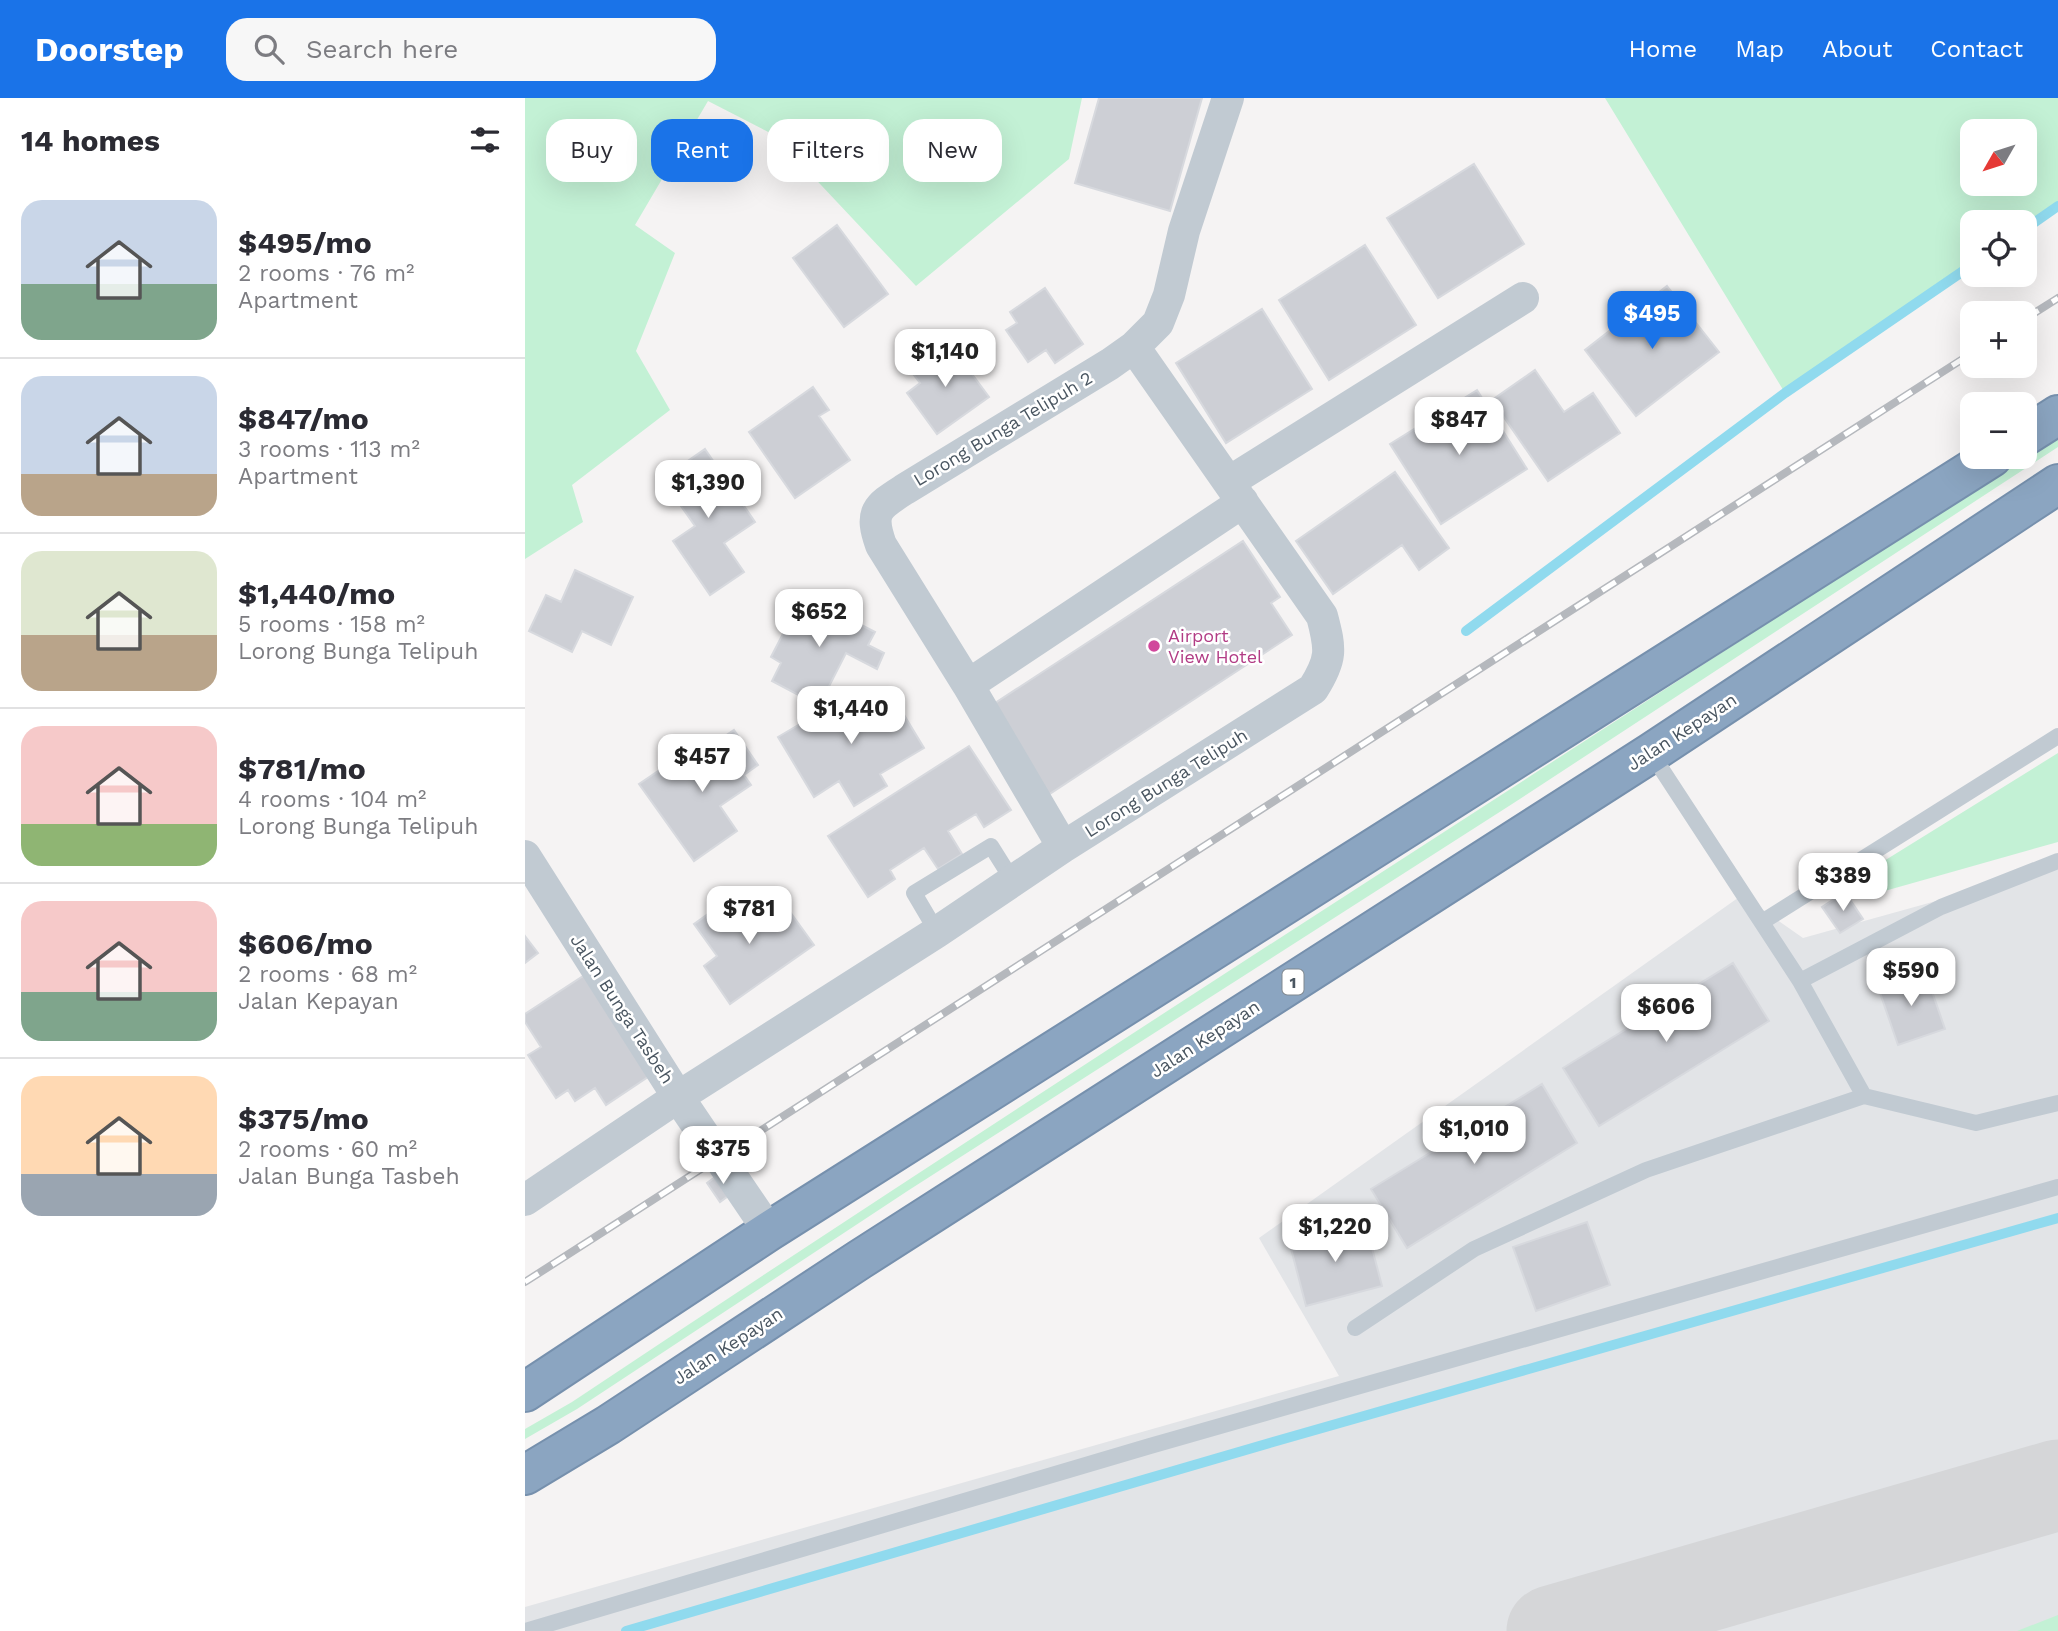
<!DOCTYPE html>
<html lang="en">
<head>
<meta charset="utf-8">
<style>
	:root { --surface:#fff; --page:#f7f7f7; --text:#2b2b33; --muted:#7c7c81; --line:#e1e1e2; --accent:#1a73e8 }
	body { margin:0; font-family:"Work Sans",sans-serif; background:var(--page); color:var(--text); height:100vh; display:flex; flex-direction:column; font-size:26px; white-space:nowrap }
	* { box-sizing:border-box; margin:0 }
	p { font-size:23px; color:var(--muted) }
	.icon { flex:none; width:38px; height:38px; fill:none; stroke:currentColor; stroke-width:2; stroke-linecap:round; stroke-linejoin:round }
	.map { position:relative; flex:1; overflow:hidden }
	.panel { display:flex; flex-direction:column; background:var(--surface); width:525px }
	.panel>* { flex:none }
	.guide { position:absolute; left:21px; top:21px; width:665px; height:63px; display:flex; gap:14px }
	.needle { width:46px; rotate:231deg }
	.tools { position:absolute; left:1435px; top:21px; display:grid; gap:14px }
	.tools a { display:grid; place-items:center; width:77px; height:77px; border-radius:14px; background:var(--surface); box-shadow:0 7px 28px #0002; font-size:35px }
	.price { position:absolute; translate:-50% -60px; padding:0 16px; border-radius:14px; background:#fff; color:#222; font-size:23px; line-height:46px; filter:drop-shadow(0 2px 4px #0008) }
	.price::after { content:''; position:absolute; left:50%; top:42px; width:21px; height:16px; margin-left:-10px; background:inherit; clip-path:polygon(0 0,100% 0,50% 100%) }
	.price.on { background:var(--accent); color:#fff }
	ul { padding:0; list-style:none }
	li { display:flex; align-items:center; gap:21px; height:175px; padding:0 21px }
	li+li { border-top:2px solid var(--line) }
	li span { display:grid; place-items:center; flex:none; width:196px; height:140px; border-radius:21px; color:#555 }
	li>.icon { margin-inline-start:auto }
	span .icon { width:84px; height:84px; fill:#fffc; stroke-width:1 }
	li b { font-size:30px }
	h2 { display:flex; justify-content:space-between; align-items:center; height:84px; padding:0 21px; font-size:30px }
	.tag { padding:0 24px; border-radius:21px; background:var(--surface); box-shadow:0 7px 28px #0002; font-size:24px; line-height:63px }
	.tag.on { background:var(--accent); color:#fff }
	header { display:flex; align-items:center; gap:42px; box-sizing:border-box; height:98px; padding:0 35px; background:var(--accent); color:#fff }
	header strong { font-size:33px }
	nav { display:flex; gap:38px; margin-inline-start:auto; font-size:24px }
	.search { width:490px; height:63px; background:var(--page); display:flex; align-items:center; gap:18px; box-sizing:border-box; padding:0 24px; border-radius:21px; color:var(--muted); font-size:26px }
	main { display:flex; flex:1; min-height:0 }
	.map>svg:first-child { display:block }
	.airport { fill:#e2e4e7 }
	.green { fill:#c3f1d5; fill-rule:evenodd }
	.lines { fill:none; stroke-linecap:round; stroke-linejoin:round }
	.stream { stroke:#90daee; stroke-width:10 }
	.taxiway { stroke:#d5d6d8; stroke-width:91 }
	.building { fill:#cdcfd5; stroke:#d7d9de; stroke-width:2 }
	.highway-casing { stroke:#7690ad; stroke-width:42 }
	.lane { stroke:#c1cad2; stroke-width:16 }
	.street { stroke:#c1cad2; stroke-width:32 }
	.highway { stroke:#8ba5c1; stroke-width:38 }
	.rail-casing { stroke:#b5b8bd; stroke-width:8 }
	.rail { stroke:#fff; stroke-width:5; stroke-dasharray:16; stroke-linecap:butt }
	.hotel-dot { fill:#d1479c; stroke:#fff; stroke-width:2.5 }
	.labels { text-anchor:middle; stroke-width:5; stroke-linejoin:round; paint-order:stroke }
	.shield { fill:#fff; stroke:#808990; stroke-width:2 }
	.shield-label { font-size:16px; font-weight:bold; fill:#4a5661 }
	.street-label { font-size:18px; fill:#4a5661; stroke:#fff }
	.hotel-label { font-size:18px; fill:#b23c85; stroke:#fff; text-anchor:start }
</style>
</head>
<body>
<header>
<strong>Doorstep</strong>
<div class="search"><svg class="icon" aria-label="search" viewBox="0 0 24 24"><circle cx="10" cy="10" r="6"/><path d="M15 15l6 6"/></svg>Search here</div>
<nav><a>Home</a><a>Map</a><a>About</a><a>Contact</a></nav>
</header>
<main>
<section class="panel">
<h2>14 homes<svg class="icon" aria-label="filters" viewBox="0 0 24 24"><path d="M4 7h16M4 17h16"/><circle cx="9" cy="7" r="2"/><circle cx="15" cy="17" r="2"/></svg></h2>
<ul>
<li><span style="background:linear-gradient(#c9d6e8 60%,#7fa58c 0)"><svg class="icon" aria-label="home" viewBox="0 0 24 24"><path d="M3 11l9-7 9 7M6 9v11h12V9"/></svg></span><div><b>$495/mo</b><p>2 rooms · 76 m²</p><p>Apartment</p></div></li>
<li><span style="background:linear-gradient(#c9d6e8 70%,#b9a48a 0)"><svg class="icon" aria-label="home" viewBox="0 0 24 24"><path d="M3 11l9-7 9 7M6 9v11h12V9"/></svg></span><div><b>$847/mo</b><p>3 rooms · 113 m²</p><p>Apartment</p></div></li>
<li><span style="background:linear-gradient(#dfe7d0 60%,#b9a48a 0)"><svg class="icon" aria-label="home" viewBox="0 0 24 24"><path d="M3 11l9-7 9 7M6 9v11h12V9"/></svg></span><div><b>$1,440/mo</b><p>5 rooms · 158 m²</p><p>Lorong Bunga Telipuh</p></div></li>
<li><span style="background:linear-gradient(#f6c9c9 70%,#8fb573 0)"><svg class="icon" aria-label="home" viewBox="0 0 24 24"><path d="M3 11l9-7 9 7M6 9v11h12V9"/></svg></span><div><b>$781/mo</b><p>4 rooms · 104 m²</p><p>Lorong Bunga Telipuh</p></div></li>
<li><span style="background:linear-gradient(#f6c9c9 65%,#7fa58c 0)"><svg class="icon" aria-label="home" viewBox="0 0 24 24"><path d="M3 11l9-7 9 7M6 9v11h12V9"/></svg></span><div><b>$606/mo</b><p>2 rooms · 68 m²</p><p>Jalan Kepayan</p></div></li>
<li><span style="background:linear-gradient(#ffd9b3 70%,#9aa5b1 0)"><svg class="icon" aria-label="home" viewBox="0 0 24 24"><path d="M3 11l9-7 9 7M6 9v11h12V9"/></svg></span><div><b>$375/mo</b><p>2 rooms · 60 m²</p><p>Jalan Bunga Tasbeh</p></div></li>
</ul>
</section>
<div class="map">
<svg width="1533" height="1533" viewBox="0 0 1533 1533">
	<rect width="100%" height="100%" fill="#f5f3f3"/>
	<!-- airport -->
	<path class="airport" d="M1533,769V1533H0V1509L814,1278L734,1140L1217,797L1278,840Z"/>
	<!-- green -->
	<path class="green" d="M0,0H557L544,61L391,188L249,37L183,3L110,127L150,155L111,253L145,312L47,387L58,424L0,461Z
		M1080,0H1533V108L1500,131V124H1447V167L1260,295ZM1500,33V86H1447V33Z
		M1533,337V349L984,708L384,1092L52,1311L0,1341V1331L47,1304C539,976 1037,659 1533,337Z
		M1533,655V744L1349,796L1346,771Z
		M1533,1517V1533H1492Z"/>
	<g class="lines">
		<!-- stream -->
		<path class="stream" d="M1500,131L1533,108
			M941,533L1260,295L1447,167
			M101,1533L748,1344L1533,1120"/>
		<!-- taxiway -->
		<path class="taxiway" d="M1027,1533L1533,1387"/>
	</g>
	<!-- building -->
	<path class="building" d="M574,0H677L645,113L550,85Z
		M949,66L999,146L913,200L862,120Z
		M312,127L363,196L319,229L268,160Z
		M840,147L891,227L804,282L754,202Z
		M1142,188L1194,254L1111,318L1060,252Z
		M520,190L558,246L530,265L521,252L503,264L481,232L492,225L485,214Z
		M737,211L787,291L701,345L651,265Z
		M424,245L464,299L412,336L382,295L395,285L385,272Z
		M1010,272L1039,314L1068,295L1095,335L1023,383L967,302Z
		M288,289L304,312L294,318L325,362L270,400L224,334Z
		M952,292L1002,371L916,426L865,346Z
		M180,351L230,424L199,445L219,474L185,497L148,443L170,428L137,381Z
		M870,374L924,450L894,472L877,447L808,496L771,443Z
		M718,443L755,499L746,505L767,537L523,697L464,609Z
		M50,472L108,499L86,547L57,533L47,554L4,533L21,497L36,504Z
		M278,497L350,534L343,547L359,555L352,571L321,555L294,608L247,583L256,565L246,559Z
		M329,594L340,613L367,597L399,650L355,676L362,688L329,708L314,683L289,699L253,639Z
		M209,632L233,667L219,677L226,687L195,708L212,733L169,763L114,686L145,665L150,672Z
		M444,648L486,712L459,729L451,716L423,733L437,756L413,771L399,750L365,772L370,781L343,799L303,738Z
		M214,794L238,828L263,811L289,847L205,906L179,868L192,858L169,826Z
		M1320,794L1338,821L1315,835L1297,809Z
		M0,838L13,855L0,865Z
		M1208,865L1244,923L1074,1028L1038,970Z
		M69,871L135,971L81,1007L70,990L50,1003L43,992L31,1000L3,957L16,949L0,924V916Z
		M1400,873L1420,931L1373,947L1353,889Z
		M1017,986L1052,1045L882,1150L846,1091Z
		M201,1071L214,1090L195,1104L182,1085Z
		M840,1123L857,1188L781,1208L764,1143Z
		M1062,1124L1085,1187L1011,1213L988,1149Z"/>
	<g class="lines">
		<!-- highway casing -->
		<g class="highway-casing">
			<path id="highway" d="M1500,338L1533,317
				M0,1294L244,1133L1467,359
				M0,1377L83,1327L334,1162L1126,655L1533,386"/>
		</g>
		<!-- lane -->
		<path class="lane" d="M1126,655L1275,883L1339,998
			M1237,824L1533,638
			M412,834L389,795L466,748L488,783
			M1275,883L1416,809L1533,763
			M830,1230L949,1151L1121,1072L1339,998L1451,1025L1533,1005
			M0,1533L625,1348L1533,1089"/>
		<!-- street -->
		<path class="street" d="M704,384L998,200
			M443,587L718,404
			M538,749L443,587L356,447C344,413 352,409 380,391L585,266L609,249L633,225L644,197L659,133L703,0
			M0,758L153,999L244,1133
			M0,1102L153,999L412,834L538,749L788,591C807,561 806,552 797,518L609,249"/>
		<!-- highway -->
		<use href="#highway" class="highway"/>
		<!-- rail casing -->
		<g class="rail-casing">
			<path id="rail" d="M1500,221L1533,200
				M0,1184L1447,255"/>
		</g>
		<!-- rail -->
		<use href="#rail" class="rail"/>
	</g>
	<!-- markers -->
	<circle class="hotel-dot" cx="629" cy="548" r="7"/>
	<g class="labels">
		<!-- shield labels -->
		<rect class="shield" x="757.5" y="871.5" width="21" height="25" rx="5"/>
		<g class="shield-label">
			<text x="768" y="890">1</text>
		</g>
		<!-- street labels -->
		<g class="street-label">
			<text transform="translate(478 331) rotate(-31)" y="6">Lorong Bunga Telipuh 2</text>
			<text transform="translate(1157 634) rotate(-33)" y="6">Jalan Kepayan</text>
			<text transform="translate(641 685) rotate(-32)" y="6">Lorong Bunga Telipuh</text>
			<text transform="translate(97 911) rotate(57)" y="6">Jalan Bunga Tasbeh</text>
			<text transform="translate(680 941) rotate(-33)" y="6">Jalan Kepayan</text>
			<text transform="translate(203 1248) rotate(-33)" y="6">Jalan Kepayan</text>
		</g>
		<!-- hotel labels -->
		<g class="hotel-label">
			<text x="643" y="544">Airport<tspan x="643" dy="21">View Hotel</tspan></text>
		</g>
	</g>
</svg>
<div class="tools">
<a><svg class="needle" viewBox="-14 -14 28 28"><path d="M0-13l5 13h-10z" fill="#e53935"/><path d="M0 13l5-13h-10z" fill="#7c7c81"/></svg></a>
<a><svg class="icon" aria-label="locate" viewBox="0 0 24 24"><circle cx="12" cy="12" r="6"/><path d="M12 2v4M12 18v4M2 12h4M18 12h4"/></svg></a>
<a>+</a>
<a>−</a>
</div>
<b class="price on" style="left:1127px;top:253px">$495</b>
<b class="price" style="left:420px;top:291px">$1,140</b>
<b class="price" style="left:934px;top:359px">$847</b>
<b class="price" style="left:183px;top:422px">$1,390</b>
<b class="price" style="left:294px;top:551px">$652</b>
<b class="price" style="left:326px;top:648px">$1,440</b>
<b class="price" style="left:177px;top:696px">$457</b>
<b class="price" style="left:1318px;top:815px">$389</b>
<b class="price" style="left:224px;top:848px">$781</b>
<b class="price" style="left:1386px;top:910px">$590</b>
<b class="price" style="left:1141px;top:946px">$606</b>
<b class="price" style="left:949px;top:1068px">$1,010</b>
<b class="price" style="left:198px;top:1088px">$375</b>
<b class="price" style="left:810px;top:1166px">$1,220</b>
<div class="guide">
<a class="tag">Buy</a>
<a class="tag on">Rent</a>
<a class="tag">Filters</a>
<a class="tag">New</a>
</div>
</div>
</main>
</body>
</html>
